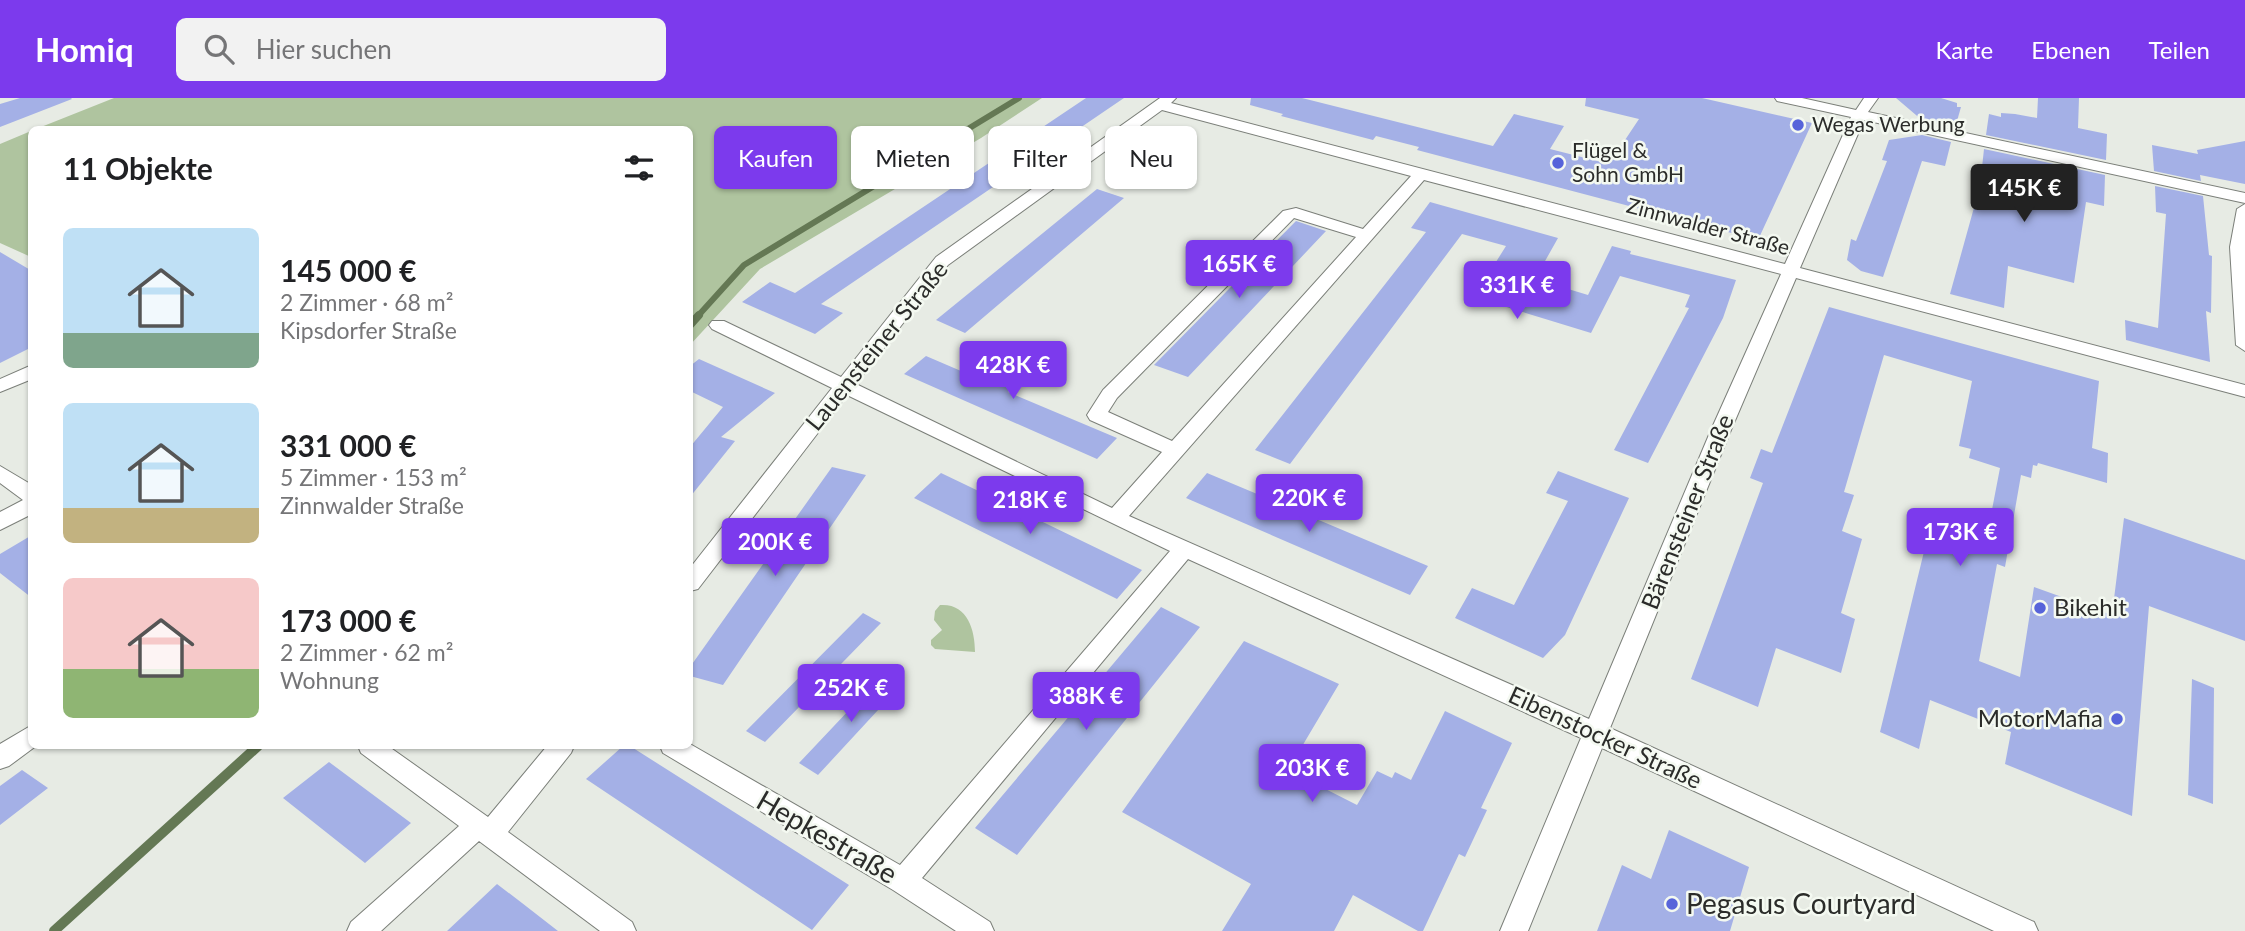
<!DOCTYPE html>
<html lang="de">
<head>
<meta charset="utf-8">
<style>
	:root { --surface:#fff; --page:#f2f2f2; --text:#202124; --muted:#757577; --accent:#7c3aed }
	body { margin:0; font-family:Lato,sans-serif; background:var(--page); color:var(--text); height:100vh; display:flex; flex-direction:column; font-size:26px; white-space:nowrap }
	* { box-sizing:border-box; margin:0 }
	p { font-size:23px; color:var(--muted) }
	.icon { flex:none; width:38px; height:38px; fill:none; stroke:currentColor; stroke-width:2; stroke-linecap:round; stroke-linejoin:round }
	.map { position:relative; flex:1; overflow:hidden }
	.side { position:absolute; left:28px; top:28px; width:665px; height:623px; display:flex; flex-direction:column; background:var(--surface); border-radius:10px; box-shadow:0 2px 5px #0004 }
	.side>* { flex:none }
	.top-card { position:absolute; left:714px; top:28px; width:665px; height:63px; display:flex; gap:14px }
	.price { position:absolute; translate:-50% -60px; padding:0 16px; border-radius:7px; background:var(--accent); color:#fff; font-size:23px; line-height:46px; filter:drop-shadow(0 2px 4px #0008) }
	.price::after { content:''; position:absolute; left:50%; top:42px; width:21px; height:16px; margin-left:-10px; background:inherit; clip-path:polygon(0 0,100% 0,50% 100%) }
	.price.current { background:#222; color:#fff }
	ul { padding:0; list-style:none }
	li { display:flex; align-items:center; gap:21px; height:175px; padding:0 35px }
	li span { display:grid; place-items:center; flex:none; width:196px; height:140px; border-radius:10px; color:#555 }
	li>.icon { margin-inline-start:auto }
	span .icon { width:84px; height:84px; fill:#fffc; stroke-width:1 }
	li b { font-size:30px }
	h2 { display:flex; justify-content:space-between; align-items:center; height:84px; padding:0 35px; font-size:30px }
	.tag { padding:0 24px; border-radius:10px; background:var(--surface); box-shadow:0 2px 5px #0004; font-size:24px; line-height:63px }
	.tag.current { background:var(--accent); color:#fff }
	header { display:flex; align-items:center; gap:42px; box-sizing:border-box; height:98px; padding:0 35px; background:var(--accent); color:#fff }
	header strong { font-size:33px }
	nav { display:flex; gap:38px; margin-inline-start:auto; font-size:24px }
	.search { width:490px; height:63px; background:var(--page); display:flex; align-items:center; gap:18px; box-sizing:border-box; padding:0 24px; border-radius:10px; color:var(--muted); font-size:26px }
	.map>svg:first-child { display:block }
	.green { fill:#afc49f }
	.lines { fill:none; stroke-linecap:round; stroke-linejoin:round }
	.stream-far2 { stroke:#647854; stroke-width:6 }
	.stream-far1 { stroke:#647854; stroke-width:8 }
	.stream { stroke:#647854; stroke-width:10 }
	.building { fill:#a4b0e6 }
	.street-casing { stroke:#7b7f79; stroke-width:2 }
	.street { fill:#fff; fill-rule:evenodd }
	.poi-dot { fill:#5764da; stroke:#f4f9f1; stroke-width:2.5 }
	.labels { text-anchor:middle; stroke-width:5; stroke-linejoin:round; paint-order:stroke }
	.far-poi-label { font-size:21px; fill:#2b2c2a; stroke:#f4f9f1; text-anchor:start }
	.far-street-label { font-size:21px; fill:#2b2c2a; stroke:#f4f9f1 }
	.street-label { font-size:24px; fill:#2b2c2a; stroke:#f4f9f1 }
	.poi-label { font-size:24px; fill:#2b2c2a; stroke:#f4f9f1; text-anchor:start }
	.near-street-label { font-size:28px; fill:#2b2c2a; stroke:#f4f9f1 }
	.near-poi-label { font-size:28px; fill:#2b2c2a; stroke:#f4f9f1; text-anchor:start }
</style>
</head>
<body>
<header>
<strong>Homiq</strong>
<div class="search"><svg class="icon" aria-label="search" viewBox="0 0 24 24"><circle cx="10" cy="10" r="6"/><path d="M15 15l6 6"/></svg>Hier suchen</div>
<nav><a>Karte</a><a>Ebenen</a><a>Teilen</a></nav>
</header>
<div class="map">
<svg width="2245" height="833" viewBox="0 0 2245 833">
	<rect width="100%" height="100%" fill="#e7ebe4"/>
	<!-- green -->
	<path class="green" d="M114,0H1042L981,40L760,171L690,247V32L36,31Z
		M31,33V159L0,145V46Z
		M940,507C967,505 975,531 975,554L935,551L931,547V542L942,532L934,522L935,513Z"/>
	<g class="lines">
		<!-- stream-far2 -->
		<path class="stream-far2" d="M697,219L744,167L1019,0"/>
		<!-- stream-far1 -->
		<path class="stream-far1" d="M690,227L699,217"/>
		<!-- stream -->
		<path class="stream" d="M54,833L258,648"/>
	</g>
	<!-- building -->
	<path class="building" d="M20,0H71L72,1L0,29V6Z
		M1086,0H1124L821,206L843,215L815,236L742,204L770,184L795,195Z
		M1251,0H1302L1493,48L1514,16L1564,28L1550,51L1609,66L1639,21L1585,8L1586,0H1702L1812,25L1758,142L1417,52L1419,49L1376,38L1373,42L1281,18L1283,16L1250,7Z
		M1896,0H1941L1957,5V9H1961L1955,30L1923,23Z
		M2038,0H2079L2078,30L2107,36L2106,62L1986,37L1989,16L2001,19V15L2015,16L2037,20Z
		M1922,37L1951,44L1945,68L1922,63L1883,179L1861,173L1847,162L1851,141L1856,143L1887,63L1882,62L1889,42Z
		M2245,43V86L2200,77L2201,83L2154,73L2152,47L2198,56L2197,52Z
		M1984,51L2105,77L2104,108L2086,104L2074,185L2008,168L2004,210L1950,196L1980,88Z
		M2155,88L2203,98L2209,157L2212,158L2211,215L2206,213L2210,264L2126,242L2125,222L2158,230L2166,116L2156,114Z
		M1097,91L1124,100L965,235L936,222Z
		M1430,104L1558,140L1535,181L1588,197L1612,148L1631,153L1630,156L1736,182L1723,220L1648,365L1614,352L1689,210L1685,209L1690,197L1620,178L1591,235L1474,199L1506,148L1462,136L1290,366L1255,352L1426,134L1411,130Z
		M1296,123L1326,133L1188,279L1154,267Z
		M0,154L32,173V249L0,265Z
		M1829,209L2099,283L2092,350L2108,355L2107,385L2038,365L2037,368L2033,367L2031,380L2021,377L2005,469L1997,466L1979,563L2020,579L2034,489L2112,517L2124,420L2245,462V543L2149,508L2132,718L2005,666L2011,634L1930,602L1919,651L1880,634L1930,429L1985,448L2000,370L1969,360L1971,351L1959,348L1972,283L1884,257L1844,394L1854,397L1842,433L1862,441L1841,515L1855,521L1841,575L1776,550L1758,609L1691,581L1763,385L1750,380L1761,351L1772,355Z
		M1027,250L1047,258L1008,294L1117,340L1097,361L904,276L926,258L989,285Z
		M699,261L775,295L721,339L735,343L690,399V349L723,309L690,293V268Z
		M832,369L866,377L723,587L690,578V569Z
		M1558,373L1629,400L1565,537L1543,560L1455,520L1472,490L1514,507L1568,403L1546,395Z
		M941,375L964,386L1142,472L1117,501L914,400Z
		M1207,375L1428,468L1410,497L1186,400Z
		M32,437V500L0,475V456Z
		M1161,509L1200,529L1017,757L975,730Z
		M863,515L881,525L765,644L746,633Z
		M1244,543L1339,586L1288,672L1357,707L1377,673L1392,680L1395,674L1411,682L1445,613L1512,645L1481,710L1487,712L1465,759L1459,756L1423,833H1418L1353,797L1334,833H1222L1251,786L1122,714Z
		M884,575L903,585L818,677L799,665Z
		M2192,581L2214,590L2213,706L2188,697Z
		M623,648H630L849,787L812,832L586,681Z
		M329,664L411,725L365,765L283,700Z
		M22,672L48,690L0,727V688Z
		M1669,732L1749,769L1730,833H1597L1622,767L1651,781Z
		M497,786L522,805L558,833H447Z"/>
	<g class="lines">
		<!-- street casing -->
		<g class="street-casing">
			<path id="street" d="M1160,0H1176L1171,5L1785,166L1851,19L1777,3L1775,0H1802L1856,12L1864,0H1878L1868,14L2245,95V105L1864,22L1800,170L2245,287V299L1796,180L1731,332L1610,630L2034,824L2038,833H1994L1602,650L1528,833H1500L1581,640L1188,461L922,780L990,824L994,833H956L893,792L663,655L660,648L690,646L900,767L1170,453L847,297L698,491L690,493V470L832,290L712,231L709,227L712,223H724L841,279L936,159ZM1162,12L1411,78L1363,131L1296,110L1283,113L1103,292L1087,317L1090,322L1162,354L1112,410L856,286L948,167ZM1424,82L1781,176L1711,332L1589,621L1129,418ZM1294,120L1356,139L1172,343L1108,314L1117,300Z
				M2245,106V253L2236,247L2230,149L2237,111Z
				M32,267V281L0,294V281Z
				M0,368L32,387V416L0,432V414L23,402L0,385Z
				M32,627V648H36L9,668L0,671V646Z
				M358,648H388L488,719L547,648H574L571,655L508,734L632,824L636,833H600L479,743L381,833H347L351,824L459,728L361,655Z"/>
		</g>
		<!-- street -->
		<use href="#street" class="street"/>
	</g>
	<!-- markers -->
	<g class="poi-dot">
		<circle cx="1798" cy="27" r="7"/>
		<circle cx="1558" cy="65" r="7"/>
		<circle cx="2040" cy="510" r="7"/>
		<circle cx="2117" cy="621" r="7"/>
		<circle cx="1672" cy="806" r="7"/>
	</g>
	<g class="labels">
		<!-- far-poi labels -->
		<g class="far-poi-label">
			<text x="1812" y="34">Wegas Werbung</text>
			<text x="1572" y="60">Flügel &amp;<tspan x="1572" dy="24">Sohn GmbH</tspan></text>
		</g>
		<!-- far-street labels -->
		<g class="far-street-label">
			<text transform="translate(1708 129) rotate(15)" y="7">Zinnwalder Straße</text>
		</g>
		<!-- street labels -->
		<g class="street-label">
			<text transform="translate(877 248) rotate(-51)" y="8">Lauensteiner Straße</text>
			<text transform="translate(1688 414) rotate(-68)" y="8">Bärensteiner Straße</text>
			<text transform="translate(1605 640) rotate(25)" y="8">Eibenstocker Straße</text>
		</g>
		<!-- poi labels -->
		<g class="poi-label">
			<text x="2054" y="518">Bikehit</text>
			<text x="2103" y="629" text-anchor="end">MotorMafia</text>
		</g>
		<!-- near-street labels -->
		<g class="near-street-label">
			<text transform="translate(827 739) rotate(30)" y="10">Hepkestraße</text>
		</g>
		<!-- near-poi labels -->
		<g class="near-poi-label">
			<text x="1686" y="816">Pegasus Courtyard</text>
		</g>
	</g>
</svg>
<b class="price current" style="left:2024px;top:126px">145K €</b>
<b class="price" style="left:1239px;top:202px">165K €</b>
<b class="price" style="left:1517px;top:223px">331K €</b>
<b class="price" style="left:1013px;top:303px">428K €</b>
<b class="price" style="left:1309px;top:436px">220K €</b>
<b class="price" style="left:1030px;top:438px">218K €</b>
<b class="price" style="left:1960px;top:470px">173K €</b>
<b class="price" style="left:775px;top:480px">200K €</b>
<b class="price" style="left:851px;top:626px">252K €</b>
<b class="price" style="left:1086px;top:634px">388K €</b>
<b class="price" style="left:1312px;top:706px">203K €</b>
<div class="top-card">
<a class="tag current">Kaufen</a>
<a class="tag">Mieten</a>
<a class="tag">Filter</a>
<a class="tag">Neu</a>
</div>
<section class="side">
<h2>11 Objekte<svg class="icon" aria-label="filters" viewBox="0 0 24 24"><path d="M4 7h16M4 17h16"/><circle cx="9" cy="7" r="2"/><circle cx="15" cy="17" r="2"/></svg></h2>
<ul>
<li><span style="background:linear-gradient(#bfe0f5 75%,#7fa58c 0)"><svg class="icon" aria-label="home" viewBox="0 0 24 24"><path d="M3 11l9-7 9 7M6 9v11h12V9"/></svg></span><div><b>145 000 €</b><p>2 Zimmer · 68 m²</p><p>Kipsdorfer Straße</p></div></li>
<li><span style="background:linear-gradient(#bfe0f5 75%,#c2b280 0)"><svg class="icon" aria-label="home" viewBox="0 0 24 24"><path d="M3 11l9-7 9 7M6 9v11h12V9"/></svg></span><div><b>331 000 €</b><p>5 Zimmer · 153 m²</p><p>Zinnwalder Straße</p></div></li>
<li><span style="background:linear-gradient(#f6c9c9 65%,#8fb573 0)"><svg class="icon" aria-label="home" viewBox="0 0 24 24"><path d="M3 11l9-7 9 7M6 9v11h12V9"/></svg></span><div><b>173 000 €</b><p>2 Zimmer · 62 m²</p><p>Wohnung</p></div></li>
</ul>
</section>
</div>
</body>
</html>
